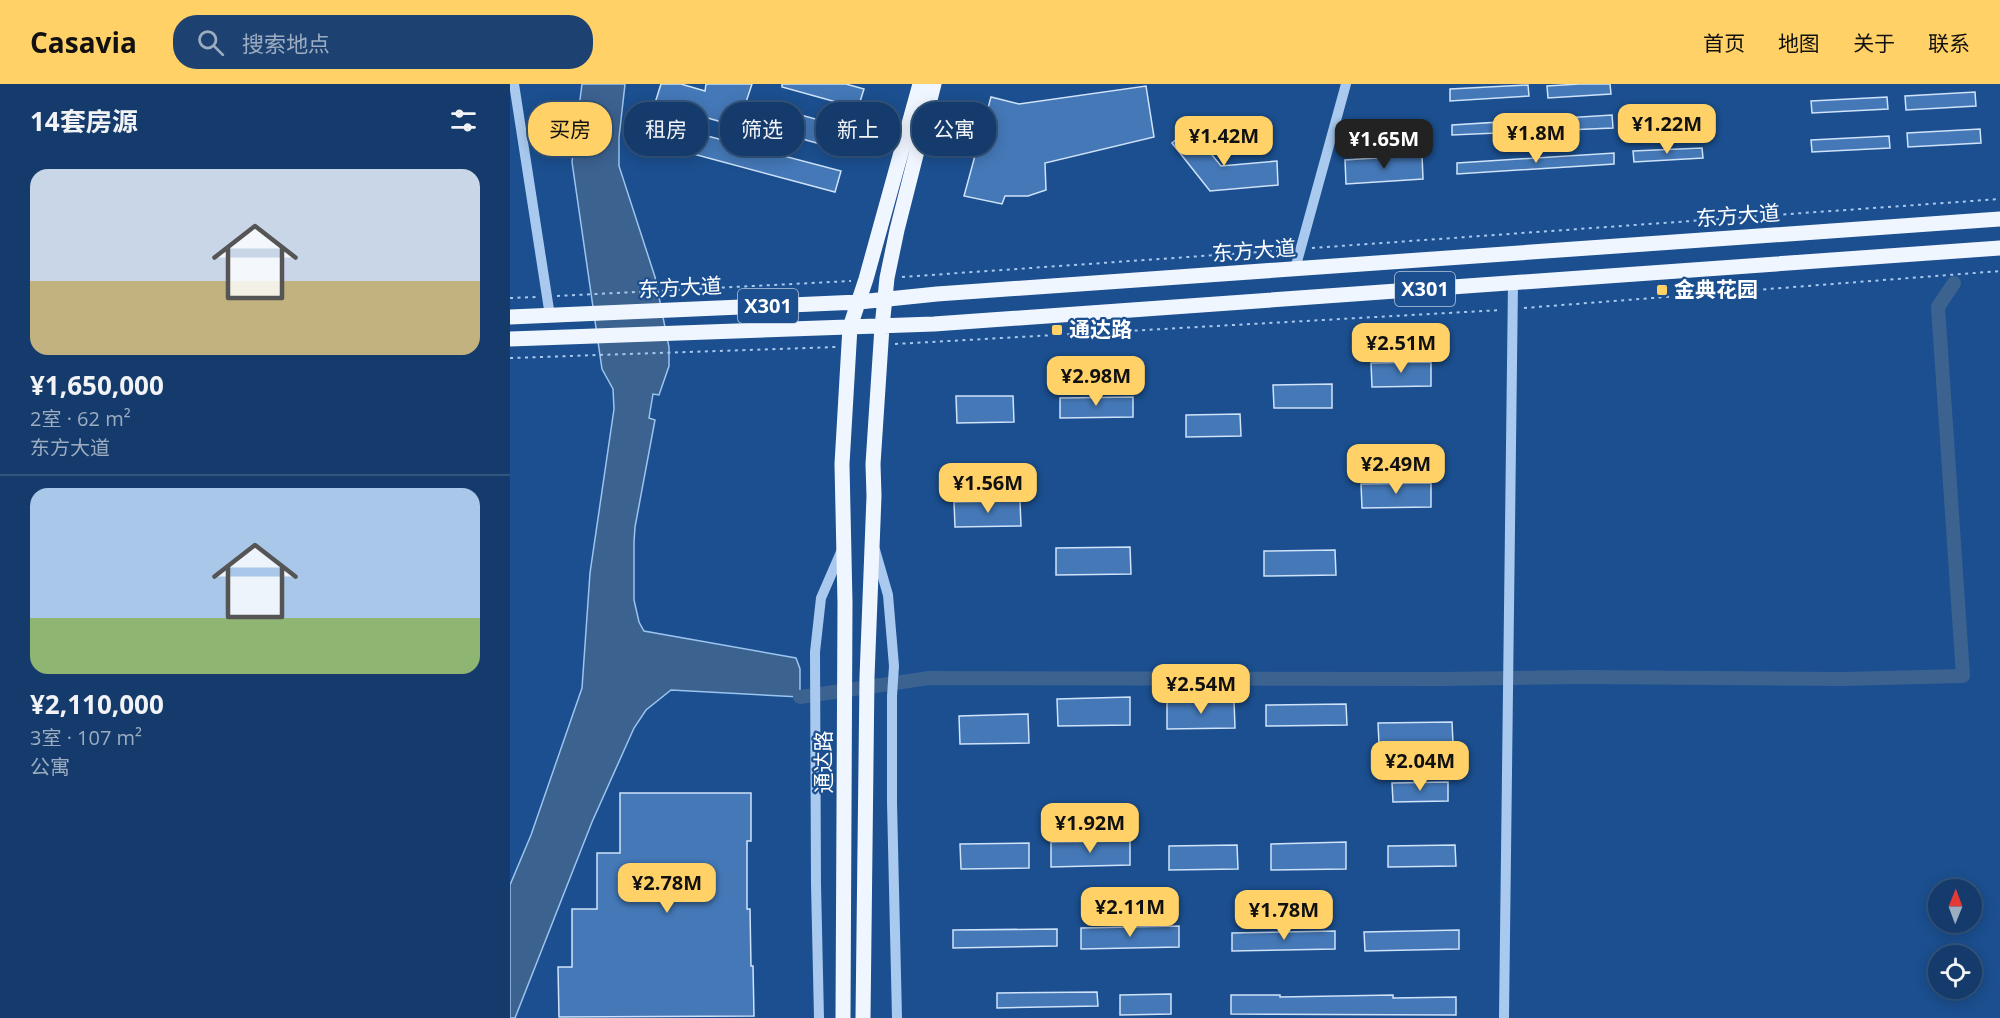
<!DOCTYPE html>
<html lang="zh">
<head>
<meta charset="utf-8">
<style>
	:root { --surface:#143b6b; --page:#1d4271; --text:#f1f3f6; --muted:#9dadc1; --line:#33557e; --accent:#ffd166 }
	body { margin:0; font-family:"Open Sans","Noto Sans SC",sans-serif; background:var(--page); color:var(--text); height:100vh; display:flex; flex-direction:column; font-size:22px; white-space:nowrap }
	* { box-sizing:border-box; margin:0 }
	p { font-size:20px; color:var(--muted) }
	.icon { flex:none; width:33px; height:33px; fill:none; stroke:currentColor; stroke-width:2; stroke-linecap:round; stroke-linejoin:round }
	.map { position:relative; flex:1; overflow:hidden }
	.sheet { display:flex; flex-direction:column; background:var(--surface); width:510px }
	.sheet>* { flex:none }
	.top-card { position:absolute; left:18px; top:18px; width:570px; height:54px; display:flex; gap:12px }
	.needle { width:39px; rotate:1deg }
	.fabs { position:absolute; left:1418px; top:795px; display:grid; gap:12px }
	.fabs a { display:grid; place-items:center; width:54px; height:54px; border-radius:50%; background:var(--surface); box-shadow:0 3px 15px #0003,0 0 0 2px var(--line); font-size:30px }
	.price { position:absolute; translate:-50% -51px; padding:0 14px; border-radius:12px; background:var(--accent); color:#111; font-size:20px; line-height:39px; filter:drop-shadow(0 2px 3px #0008) }
	.price::after { content:''; position:absolute; left:50%; top:36px; width:18px; height:14px; margin-left:-9px; background:inherit; clip-path:polygon(0 0,100% 0,50% 100%) }
	.price.selected { background:#222; color:#fff }
	ul { padding:0; list-style:none }
	li { display:grid; align-content:center; gap:12px; height:318px; padding:0 30px }
	li+li { border-top:2px solid var(--line) }
	li span { display:grid; place-items:center; height:186px; border-radius:18px; color:#555 }
	li>.icon { margin-inline-start:auto }
	span .icon { width:108px; height:108px; fill:#fffc; stroke-width:1 }
	li b { font-size:26px }
	h2 { display:flex; justify-content:space-between; align-items:center; height:72px; padding:0 30px; font-size:26px }
	.pill { padding:0 21px; border-radius:24px; background:var(--surface); box-shadow:0 3px 15px #0003,0 0 0 2px var(--line); font-size:21px; line-height:54px }
	.pill.selected { background:var(--accent); color:#111 }
	header { display:flex; align-items:center; gap:36px; box-sizing:border-box; height:84px; padding:0 30px; background:var(--accent); color:#111 }
	header strong { font-size:28px }
	nav { display:flex; gap:33px; margin-inline-start:auto; font-size:21px }
	.search { width:420px; height:54px; background:var(--page); display:flex; align-items:center; gap:15px; box-sizing:border-box; padding:0 21px; border-radius:24px; color:var(--muted); font-size:22px }
	main { display:flex; flex:1; min-height:0 }
	.map>svg:first-child { display:block }
	.water { fill:#3c6290; stroke:#9cc4f0; stroke-width:1.5 }
	.lines { fill:none; stroke-linecap:round; stroke-linejoin:round }
	.canal { stroke:#3c6290; stroke-width:14 }
	.building { fill:#4478b7; stroke:#cfe3fa; stroke-width:1.5 }
	.path { stroke:#a9c9ee; stroke-width:2; stroke-dasharray:3 4.5; stroke-linecap:butt }
	.minor { stroke:#a9c9ee; stroke-width:10 }
	.major { stroke:#f0f6ff; stroke-width:15 }
	.poi-dot { fill:#ffd166; stroke:#1b4f8f; stroke-width:2 }
	.labels { text-anchor:middle; stroke-width:4.5; stroke-linejoin:round; paint-order:stroke }
	.shield { fill:#1b4f8f; stroke:#bbcadd; stroke-width:1.5 }
	.shield-label { font-size:20px; font-weight:bold; fill:#fff }
	.street-label { font-size:21px; fill:#fff; stroke:#1b4f8f }
	.poi-label { font-size:21px; font-weight:bold; fill:#fff; stroke:#1b4f8f; text-anchor:start }
</style>
</head>
<body>
<header>
<strong>Casavia</strong>
<div class="search"><svg class="icon" aria-label="search" viewBox="0 0 24 24"><circle cx="10" cy="10" r="6"/><path d="M15 15l6 6"/></svg>搜索地点</div>
<nav><a>首页</a><a>地图</a><a>关于</a><a>联系</a></nav>
</header>
<main>
<section class="sheet">
<h2>14套房源<svg class="icon" aria-label="filters" viewBox="0 0 24 24"><path d="M4 7h16M4 17h16"/><circle cx="9" cy="7" r="2"/><circle cx="15" cy="17" r="2"/></svg></h2>
<ul>
<li><span style="background:linear-gradient(#c9d6e8 60%,#c2b280 0)"><svg class="icon" aria-label="home" viewBox="0 0 24 24"><path d="M3 11l9-7 9 7M6 9v11h12V9"/></svg></span><div><b>¥1,650,000</b><p>2室 · 62 m²</p><p>东方大道</p></div></li>
<li><span style="background:linear-gradient(#a9c7e8 70%,#8fb573 0)"><svg class="icon" aria-label="home" viewBox="0 0 24 24"><path d="M3 11l9-7 9 7M6 9v11h12V9"/></svg></span><div><b>¥2,110,000</b><p>3室 · 107 m²</p><p>公寓</p></div></li>
</ul>
</section>
<div class="map">
<svg width="1490" height="934" viewBox="0 0 1490 934">
	<rect width="100%" height="100%" fill="#1b4f8f"/>
	<!-- water -->
	<path class="water" d="M72,0H115L109,54V82L145,193L159,263V282L149,311L143,310L139,334L145,336L125,443L124,458V516L129,538L134,547L286,574L290,585V613L161,606L136,626L124,644L82,738L5,934H0V801L21,751L72,604L80,489L104,325L103,305L92,285L62,78Z"/>
	<g class="lines">
		<!-- canal -->
		<path class="canal" d="M290,613L419,594L932,595L1074,593L1332,595L1453,592L1428,223L1444,199"/>
	</g>
	<!-- building -->
	<path class="building" d="M151,0H171L195,7L196,0H242L236,18L240,20L233,44L145,19Z
		M272,0H336L354,5L348,24L272,3Z
		M1069,0H1100L1101,10L1038,14L1037,2Z
		M1018,1L1019,12L940,17V5Z
		M636,2L644,53L535,79L536,106L518,112H495L492,120L454,112L481,13L509,20Z
		M1465,8L1466,22L1396,26L1395,12Z
		M1377,13L1378,25L1302,29L1301,17Z
		M258,22L342,45L336,67L252,44Z
		M1193,25L1194,37L1125,41L1124,29Z
		M1102,31L1103,44L942,51V41Z
		M140,37L331,87L325,108L135,57Z
		M680,44L711,82L767,77L768,101L700,107L662,59Z
		M1470,45L1471,59L1398,63L1397,49Z
		M1379,52L1380,64L1302,68L1301,56Z
		M1192,64L1193,74L1124,78L1123,67Z
		M1104,69V80L947,90V79Z
		M912,71L913,95L836,100L835,76Z
		M921,278V302L862,303L861,279Z
		M822,300V324H764L763,301Z
		M446,312H503L504,338L447,339Z
		M623,313V333L550,334V314Z
		M730,330L731,352L676,353V331Z
		M921,399V423L852,424L851,400Z
		M510,417L511,442L445,443L444,418Z
		M620,463L621,490L546,491V464Z
		M825,466L826,491L754,492V467Z
		M620,613V641L548,642L547,615Z
		M724,616L725,644L657,645V617Z
		M836,620L837,641L756,642V621Z
		M518,630L519,659L450,660L449,632Z
		M942,638L943,659L869,660L868,639Z
		M938,698V717L883,718L882,699Z
		M110,709H241V757H237V825H240L241,882H243L244,932L49,933L48,883H62V825H87V769H110Z
		M620,757V781L541,783V758Z
		M836,758V785L761,786V760Z
		M519,759V784L451,785L450,760Z
		M727,761L728,785L659,786V762Z
		M945,761L946,782L878,783V762Z
		M669,842V863L571,865V844Z
		M547,845V862L443,864V846Z
		M949,846V865L855,867L854,848Z
		M825,847V865L722,867V849Z
		M587,908L588,922L487,924V909Z
		M661,910V930L610,931V911Z
		M721,911H770V913L883,911V914L946,913V931L721,930Z"/>
	<g class="lines">
		<!-- path -->
		<path class="path" d="M802,164L1490,115
			M392,193L778,166
			M47,212L341,197
			M0,214L26,213
			M1014,224L1490,187
			M385,260L991,226
			M0,274L326,263"/>
		<!-- minor -->
		<path class="minor" d="M4,0L40,232
			M785,185L836,0
			M365,466L378,511L384,582L382,612V718L387,934
			M309,934L306,800L305,568L311,514L331,468
			M994,934L1003,198"/>
		<!-- major -->
		<path class="major" d="M0,233L349,218L427,210L1490,135
			M0,255L424,240L1490,164
			M333,934L335,519L332,380L340,243L356,195L410,0
			M353,934L357,593L364,412L363,380L372,243L377,194L387,146L424,0"/>
	</g>
	<!-- markers -->
	<g class="poi-dot">
		<rect x="1146" y="200" width="12" height="12" rx="3"/>
		<rect x="541" y="240" width="12" height="12" rx="3"/>
	</g>
	<g class="labels">
		<!-- shield labels -->
		<g class="shield">
			<rect x="885" y="188" width="60" height="34" rx="4.5"/>
			<rect x="228" y="205" width="60" height="34" rx="4.5"/>
		</g>
		<g class="shield-label">
			<text x="915" y="212">X301</text>
			<text x="258" y="229">X301</text>
		</g>
		<!-- street labels -->
		<g class="street-label">
			<text transform="translate(1228 132) rotate(-4)" y="7">东方大道</text>
			<text transform="translate(744 167) rotate(-4)" y="7">东方大道</text>
			<text transform="translate(170 204) rotate(-3)" y="7">东方大道</text>
			<text transform="translate(314 678) rotate(-90)" y="7">通达路</text>
		</g>
		<!-- poi labels -->
		<g class="poi-label">
			<text x="1164" y="213">金典花园</text>
			<text x="559" y="253">通达路</text>
		</g>
	</g>
</svg>
<div class="fabs">
<a><svg class="needle" viewBox="-14 -14 28 28"><path d="M0-13l5 13h-10z" fill="#e53935"/><path d="M0 13l5-13h-10z" fill="#9dadc1"/></svg></a>
<a><svg class="icon" aria-label="locate" viewBox="0 0 24 24"><circle cx="12" cy="12" r="6"/><path d="M12 2v4M12 18v4M2 12h4M18 12h4"/></svg></a>
</div>
<b class="price" style="left:1157px;top:71px">¥1.22M</b>
<b class="price" style="left:1026px;top:80px">¥1.8M</b>
<b class="price" style="left:714px;top:83px">¥1.42M</b>
<b class="price selected" style="left:874px;top:86px">¥1.65M</b>
<b class="price" style="left:891px;top:290px">¥2.51M</b>
<b class="price" style="left:586px;top:323px">¥2.98M</b>
<b class="price" style="left:886px;top:411px">¥2.49M</b>
<b class="price" style="left:478px;top:430px">¥1.56M</b>
<b class="price" style="left:691px;top:631px">¥2.54M</b>
<b class="price" style="left:910px;top:708px">¥2.04M</b>
<b class="price" style="left:580px;top:770px">¥1.92M</b>
<b class="price" style="left:157px;top:830px">¥2.78M</b>
<b class="price" style="left:620px;top:854px">¥2.11M</b>
<b class="price" style="left:774px;top:857px">¥1.78M</b>
<div class="top-card">
<a class="pill selected">买房</a>
<a class="pill">租房</a>
<a class="pill">筛选</a>
<a class="pill">新上</a>
<a class="pill">公寓</a>
</div>
</div>
</main>
</body>
</html>
